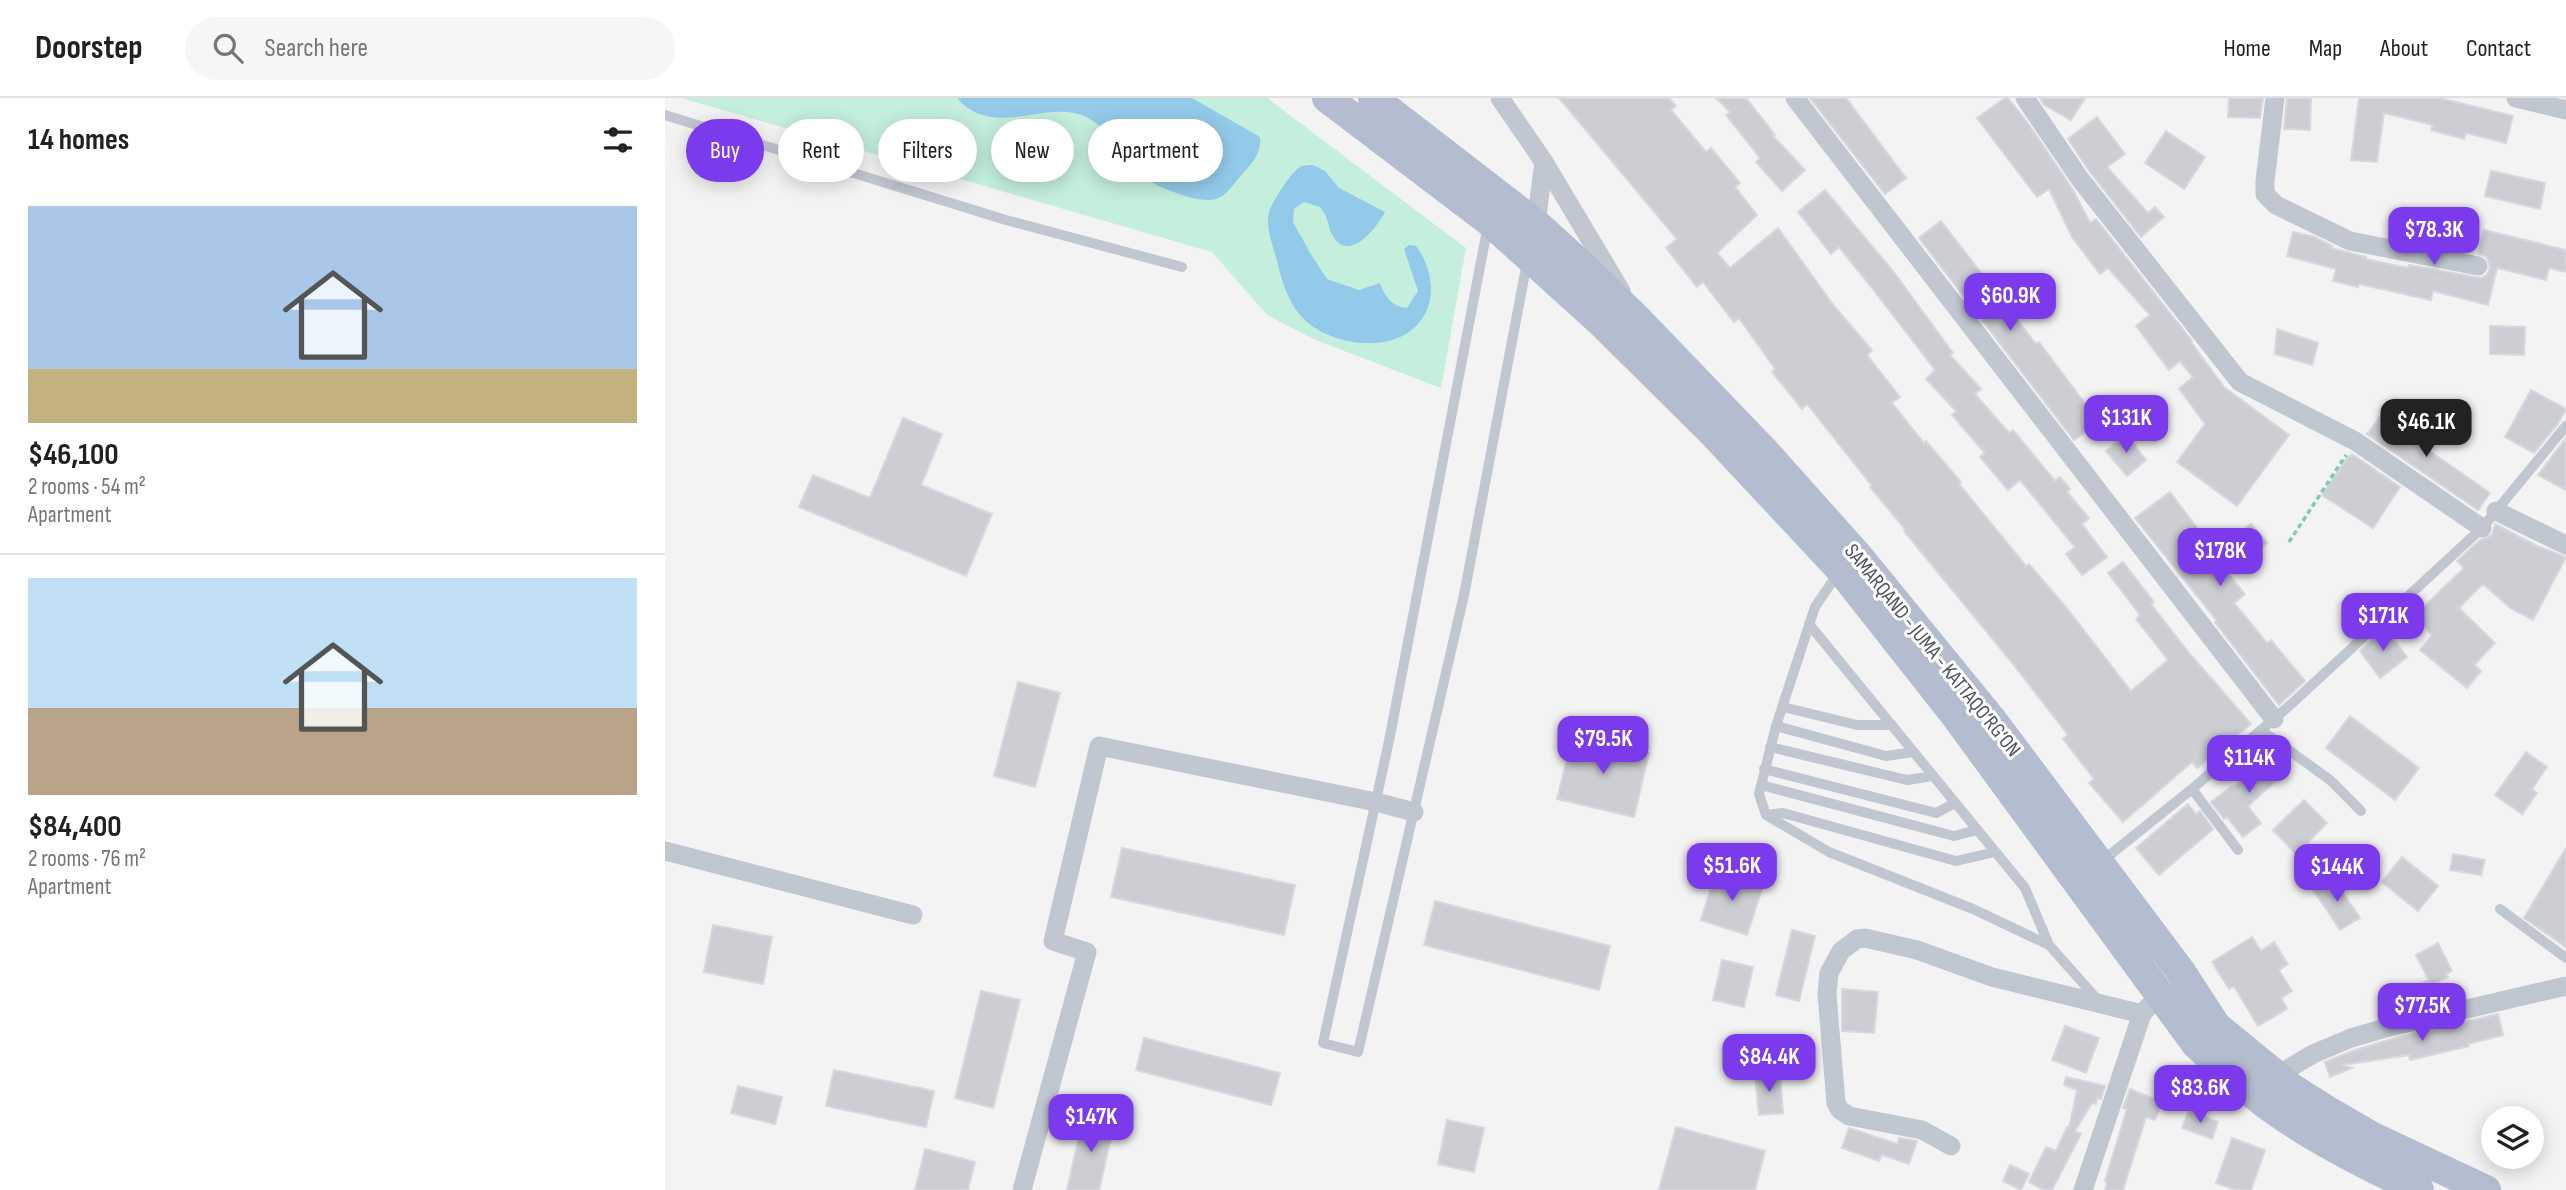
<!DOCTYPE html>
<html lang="en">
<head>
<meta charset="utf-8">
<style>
	:root { --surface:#fff; --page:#f6f6f6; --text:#202124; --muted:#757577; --line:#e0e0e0; --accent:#7c3aed }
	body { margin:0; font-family:"Sofia Sans Condensed",sans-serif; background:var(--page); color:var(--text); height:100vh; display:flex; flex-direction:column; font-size:26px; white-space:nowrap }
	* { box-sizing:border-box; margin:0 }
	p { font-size:23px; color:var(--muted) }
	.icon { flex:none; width:38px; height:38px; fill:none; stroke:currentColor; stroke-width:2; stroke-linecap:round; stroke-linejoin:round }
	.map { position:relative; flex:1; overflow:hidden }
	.sheet { display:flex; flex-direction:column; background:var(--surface); width:665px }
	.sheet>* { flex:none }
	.guide { position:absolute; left:21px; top:21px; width:665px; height:63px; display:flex; gap:14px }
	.controls { position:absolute; left:1816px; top:1008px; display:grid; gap:14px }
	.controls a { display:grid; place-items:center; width:63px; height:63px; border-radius:50%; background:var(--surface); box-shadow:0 4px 18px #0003; font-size:35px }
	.price { position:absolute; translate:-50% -60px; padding:0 16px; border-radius:14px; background:var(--accent); color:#fff; font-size:23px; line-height:46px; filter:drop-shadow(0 2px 4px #0008) }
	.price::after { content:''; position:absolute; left:50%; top:42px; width:21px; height:16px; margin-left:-10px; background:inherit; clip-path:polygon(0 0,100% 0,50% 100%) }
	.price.active { background:#222; color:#fff }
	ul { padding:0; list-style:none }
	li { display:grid; align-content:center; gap:14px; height:371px; padding:0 28px }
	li+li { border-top:2px solid var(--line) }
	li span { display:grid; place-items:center; height:217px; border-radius:0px; color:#555 }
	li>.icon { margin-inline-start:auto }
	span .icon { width:126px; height:126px; fill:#fffc; stroke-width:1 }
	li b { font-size:30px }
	h2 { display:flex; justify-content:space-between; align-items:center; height:84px; padding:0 28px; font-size:30px }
	.pill { padding:0 24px; border-radius:32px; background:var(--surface); box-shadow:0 4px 18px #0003; font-size:24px; line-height:63px }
	.pill.active { background:var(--accent); color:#fff }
	header { display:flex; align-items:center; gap:42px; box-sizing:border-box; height:98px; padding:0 35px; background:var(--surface); border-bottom:2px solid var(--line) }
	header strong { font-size:33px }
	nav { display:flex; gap:38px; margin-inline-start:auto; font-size:24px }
	.search { width:490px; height:63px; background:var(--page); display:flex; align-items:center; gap:18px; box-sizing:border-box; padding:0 24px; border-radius:38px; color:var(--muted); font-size:26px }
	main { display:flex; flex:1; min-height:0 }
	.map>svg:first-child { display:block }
	.green { fill:#c4efdc }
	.water { fill:#94cae9 }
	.building { fill:#cdced4; stroke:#d7d8dd; stroke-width:2 }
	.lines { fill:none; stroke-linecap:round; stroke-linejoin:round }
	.path { stroke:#7dccb2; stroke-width:3.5; stroke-dasharray:5 3.5; stroke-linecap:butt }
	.service { stroke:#c1c7d0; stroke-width:10 }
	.minor { stroke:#c1c7d0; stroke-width:19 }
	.primary { stroke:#b4bdcf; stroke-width:30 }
	.labels { text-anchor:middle; stroke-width:6; stroke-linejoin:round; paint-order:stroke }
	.street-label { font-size:21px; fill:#4b525f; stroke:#fff }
</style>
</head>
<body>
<header>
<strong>Doorstep</strong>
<div class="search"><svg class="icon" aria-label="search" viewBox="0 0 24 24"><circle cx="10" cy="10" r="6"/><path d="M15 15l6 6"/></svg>Search here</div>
<nav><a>Home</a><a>Map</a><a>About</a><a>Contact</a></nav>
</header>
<main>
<section class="sheet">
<h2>14 homes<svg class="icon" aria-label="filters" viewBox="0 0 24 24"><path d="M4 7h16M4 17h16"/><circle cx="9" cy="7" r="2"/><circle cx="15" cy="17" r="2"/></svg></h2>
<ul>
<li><span style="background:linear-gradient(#a9c7e8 75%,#c2b280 0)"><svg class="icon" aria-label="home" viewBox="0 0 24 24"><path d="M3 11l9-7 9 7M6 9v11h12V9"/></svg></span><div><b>$46,100</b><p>2 rooms · 54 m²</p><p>Apartment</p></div></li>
<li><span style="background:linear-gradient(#bfe0f5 60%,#b9a48a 0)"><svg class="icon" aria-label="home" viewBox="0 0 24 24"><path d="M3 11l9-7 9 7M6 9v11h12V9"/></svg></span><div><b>$84,400</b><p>2 rooms · 76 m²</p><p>Apartment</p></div></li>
</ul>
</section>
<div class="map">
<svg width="1901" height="1092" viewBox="0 0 1901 1092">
	<rect width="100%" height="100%" fill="#f4f3f3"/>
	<!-- green -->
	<path class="green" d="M16,0H602L801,150L776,290L648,241L602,217L547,154Z"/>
	<!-- water -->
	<path class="water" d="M292,0H527L595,39C597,57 585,67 574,80C568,87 561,98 551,101C532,107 481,85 468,72C448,53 443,24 413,16C375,5 326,40 292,0Z
		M648,67L660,73L674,90L720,114C713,128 686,164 669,140C662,130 665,121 655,109L639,104L629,111L628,124L647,158L662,181L694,192L715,185C720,199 726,208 742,210L753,193L739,151L744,147L751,148C770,173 774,213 744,234C714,255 659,245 635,217C623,203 616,181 612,163C608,147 599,127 605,111C610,100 627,72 637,68C640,67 644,67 648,67Z"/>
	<!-- building -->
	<path class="building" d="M894,0H1004L1011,8L1006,12L1041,54L1046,50L1075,85L1070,89L1092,117L1052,155L1065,170L1113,130L1169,208L1207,252L1202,257L1235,299L1227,305L1259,345L1261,343L1296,384L1294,386L1361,468L1364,466L1400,508L1466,593L1503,562L1471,521L1475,517L1443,475L1458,464L1489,504L1486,506L1525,556L1586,626L1532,670L1527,664L1458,724L1424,685L1429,681L1398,641L1403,637L1344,561L1239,433L1240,431L1205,389L1207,388L1142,306L1137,311L1107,274L1110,271L1074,220L1069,224L1038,184L1032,189L1001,150L1012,141Z
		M1051,0H1081L1110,37L1108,38L1140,72L1117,93L1091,64L1095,60L1061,17L1065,14Z
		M1145,0H1181L1241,80L1220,96Z
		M1340,0H1343L1362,24L1408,92L1425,125L1431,121L1527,243L1526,244L1559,289L1624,337L1572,408L1512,364L1540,326L1514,291L1528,279L1515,263L1504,272L1471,228L1485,217L1443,170L1435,176L1407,139L1384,91L1372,99L1312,20Z
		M1375,0H1420L1406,22L1379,7Z
		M1564,0H1598L1595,20L1563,19Z
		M1622,0H1646L1645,32L1619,31Z
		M1694,0H1774L1848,18L1841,45L1801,35L1799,41L1766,32L1768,27L1719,15L1712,64L1686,62Z
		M1432,19L1460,56L1442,69L1483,115L1490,109L1499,119L1476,139L1425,74L1403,41Z
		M1501,33L1540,59L1519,91L1480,65Z
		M1826,73L1880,85L1875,111L1820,98Z
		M1160,92L1228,173L1288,255L1285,257L1316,291L1310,296L1344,335L1348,332L1390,383L1395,379L1405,391L1402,394L1424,420L1417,426L1442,459L1417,477L1401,456L1410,449L1355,382L1343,392L1315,359L1320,355L1287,317L1291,313L1261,281L1270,272L1207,190L1174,149L1166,156L1133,114Z
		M1276,123L1371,246L1374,244L1434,324L1409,342L1254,140Z
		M1752,123L1790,130L1786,150L1748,143Z
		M1819,132L1901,152V174L1884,170L1881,182L1832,170L1823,207L1768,193L1766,202L1694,186L1693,189L1668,183L1671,171L1622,158L1628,134L1650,139L1667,148L1666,150L1701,159V161L1743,170L1744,167L1816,180L1822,177L1825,170L1822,159L1813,156Z
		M1825,228L1860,229L1859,257L1825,256Z
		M1612,231L1653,245L1647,267L1610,256Z
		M1866,292L1901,311L1892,327L1869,355L1840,339Z
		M1720,313L1766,348L1763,352L1825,395L1813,412L1702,336Z
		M238,320L277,336L256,387L327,416L301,478L134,409L148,377L205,400Z
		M1461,336L1481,362L1462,378L1441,353Z
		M1901,340V392L1873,377Z
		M1687,356L1735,389L1708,430L1657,397L1683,358L1685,359Z
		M1505,394L1551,455L1586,426L1602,445L1564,477L1580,496L1569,505L1602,545L1606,542L1640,583L1614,607L1550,524L1552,523L1470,420Z
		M1830,426L1872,448L1901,459L1868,522L1845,510L1818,486L1794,510L1830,545L1809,567L1816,573L1802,590L1755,552L1767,537L1749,518L1799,470L1792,463L1815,442L1827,437Z
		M1720,530L1742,559L1715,580L1695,553Z
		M353,584L395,595L370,689L329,678Z
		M1685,618L1754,670L1730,702L1661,650Z
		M908,637L984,655L969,719L892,701Z
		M1861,654L1882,669L1867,691L1872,695L1857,716L1830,697Z
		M1608,655L1623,672L1583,708L1596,725L1578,739L1562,719L1559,721L1546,704L1567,688L1568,690Z
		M1639,702L1662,725L1631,756L1608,732Z
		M1523,706L1531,716L1535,713L1548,731L1494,777L1471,750Z
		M457,750L630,787L619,837L446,799Z
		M1901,750V849L1859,820Z
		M1788,756L1820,762L1816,777L1785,772Z
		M1737,759L1773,788L1753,813L1717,784Z
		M1051,773L1098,788L1082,837L1036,822Z
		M1668,780L1695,820L1675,832L1649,793Z
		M770,803L945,848L934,892L759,847Z
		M48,827L107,839L98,886L39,874Z
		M1127,832L1150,838L1134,903L1111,897Z
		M1587,839L1596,853L1609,844L1623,866L1614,872L1627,893L1616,900L1622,911L1593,928L1569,888L1564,891L1547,864Z
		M1773,845L1787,873L1781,876L1783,879L1766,887L1751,857Z
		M1057,862L1088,869L1079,909L1048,902Z
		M1762,883L1770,906L1729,915L1723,897Z
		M1177,891L1213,894L1209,935L1177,933Z
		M316,893L355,902L328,1010L290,1000Z
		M1833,916L1838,937L1803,946L1804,948L1745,962L1744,957L1678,967L1687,970L1665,979L1660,964L1690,952L1727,941Z
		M1400,928L1434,940L1421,975L1387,962Z
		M479,940L615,975L606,1007L471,972Z
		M169,972L269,993L261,1029L161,1008Z
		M1115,976L1118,1015L1094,1017L1090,978Z
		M1401,979L1440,988L1436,1001L1432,1000L1431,1006L1427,1005L1410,1033L1416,1036L1387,1092H1379L1364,1084L1381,1049L1391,1053L1402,1029L1404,1030L1412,992L1399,987Z
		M73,988L117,999L110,1026L66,1015Z
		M1465,991L1497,1004L1490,1022L1481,1019L1458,1092H1440L1442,1084L1440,1083L1462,1011L1458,1010Z
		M1524,1012L1553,1024L1547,1041L1517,1030Z
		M419,1016L450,1023L434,1092H402Z
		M782,1022L819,1030L809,1074L773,1066Z
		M1011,1029L1100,1053L1090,1092H994Z
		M1184,1030L1232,1046L1234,1040L1252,1043L1244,1066L1217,1057L1214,1063L1177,1050Z
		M1567,1040L1600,1052L1586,1092H1572L1551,1085Z
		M260,1051L310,1064L303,1092H250Z
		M1345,1067L1364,1076L1356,1092L1338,1083Z"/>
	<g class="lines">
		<!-- path -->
		<path class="path" d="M1624,444L1681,357"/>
		<!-- service -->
		<path class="service" d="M0,17L341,122L517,169
			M823,127L724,643L658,945L693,954L799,497L862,164
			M1173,475L1150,509L1111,628L1094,696L1101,717L1164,754L1308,811L1384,847L1432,901
			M1144,526L1360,790L1384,847
			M1118,609L1192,627H1227
			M1111,628L1221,658L1249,654
			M1596,632L1665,682L1696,713
			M1105,649L1242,682L1268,678
			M1099,671L1271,715L1290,705
			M1096,687L1289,738L1312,732
			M1527,691L1573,752
			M1102,717L1118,715L1291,763L1330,754
			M1436,764L1527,691L1624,608L1817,430L1901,328
			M1835,811L1901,860"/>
		<!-- minor -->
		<path class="minor" d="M835,0L879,64L870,133
			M1130,0L1609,621
			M1360,0L1415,81L1575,284L1690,343L1817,430
			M1610,0L1600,83V96L1611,107L1685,143L1813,168
			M1851,0L1901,12
			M879,64L956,193
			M1831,413L1901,447
			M0,753L248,817
			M1611,978L1648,956L1686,940L1724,929L1901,888
			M1286,1048L1257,1032L1184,1018L1175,1012L1171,1005L1162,896L1164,875L1176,853L1192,841L1200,840L1252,852L1327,879L1477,916
			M357,1092L422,854L388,843L434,648L711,704L749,714
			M1418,1092L1477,916L1484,908"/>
		<!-- primary -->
		<path class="primary" d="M662,0L824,123L937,225L1047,334L1175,471L1290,617L1531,946C1556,969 1581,992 1609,1012C1654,1044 1704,1069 1754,1092
			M708,0L871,126L923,173L972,221L1100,354L1193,458L1327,622L1516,874L1551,928L1628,991L1663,1013L1706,1038L1821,1092"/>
	</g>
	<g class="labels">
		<!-- street labels -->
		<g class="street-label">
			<text transform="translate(1268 552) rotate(51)" y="7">SAMARQAND - JUMA - KATTAQO‘RG‘ON</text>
		</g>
	</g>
</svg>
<div class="controls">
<a><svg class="icon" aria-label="layers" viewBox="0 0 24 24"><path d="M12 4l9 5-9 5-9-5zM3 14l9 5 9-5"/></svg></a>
</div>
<b class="price" style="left:1769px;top:169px">$78.3K</b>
<b class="price" style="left:1345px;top:235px">$60.9K</b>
<b class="price" style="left:1461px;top:357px">$131K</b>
<b class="price active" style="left:1761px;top:361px">$46.1K</b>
<b class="price" style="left:1555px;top:490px">$178K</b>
<b class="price" style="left:1718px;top:555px">$171K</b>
<b class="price" style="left:938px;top:678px">$79.5K</b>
<b class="price" style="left:1584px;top:697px">$114K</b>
<b class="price" style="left:1067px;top:805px">$51.6K</b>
<b class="price" style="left:1672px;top:806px">$144K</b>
<b class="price" style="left:1757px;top:945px">$77.5K</b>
<b class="price" style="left:1104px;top:996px">$84.4K</b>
<b class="price" style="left:1535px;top:1027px">$83.6K</b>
<b class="price" style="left:426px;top:1056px">$147K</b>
<div class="guide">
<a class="pill active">Buy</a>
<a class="pill">Rent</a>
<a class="pill">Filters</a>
<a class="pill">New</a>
<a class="pill">Apartment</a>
</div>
</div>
</main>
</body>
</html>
